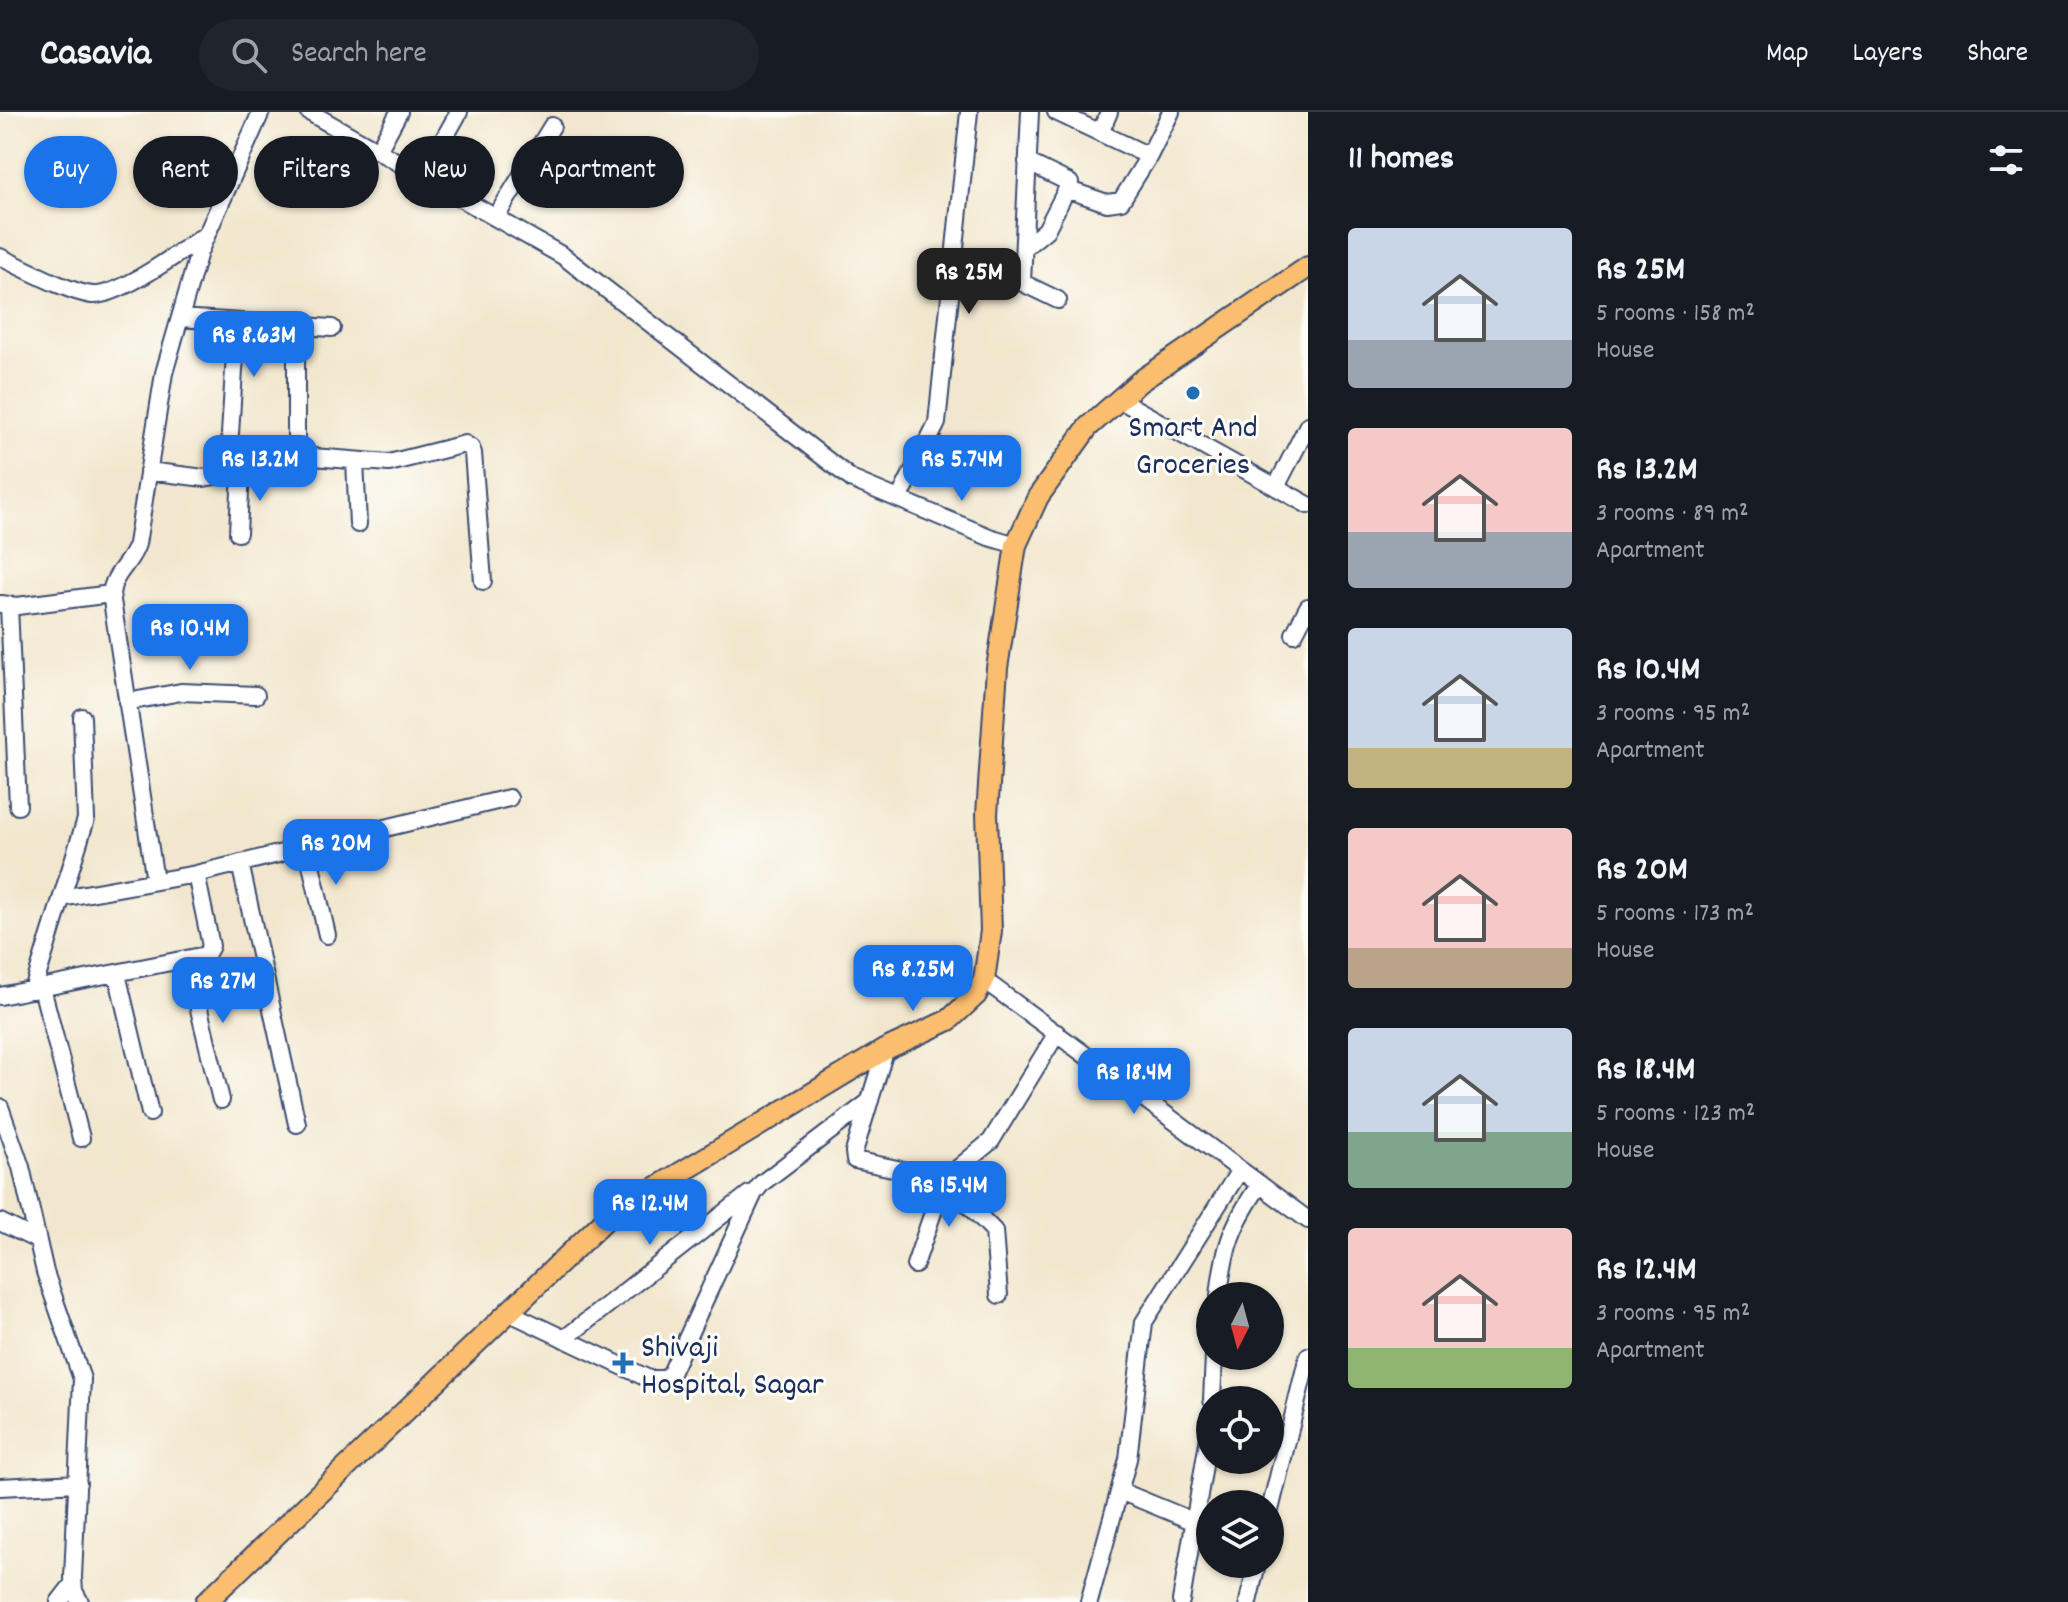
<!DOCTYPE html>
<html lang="en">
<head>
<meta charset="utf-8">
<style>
	:root { --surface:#171b24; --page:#20242c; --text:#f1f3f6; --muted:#9ea1a6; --line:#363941; --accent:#1a73e8 }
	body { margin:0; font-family:Dekko,sans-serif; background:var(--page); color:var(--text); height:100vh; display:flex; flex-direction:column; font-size:30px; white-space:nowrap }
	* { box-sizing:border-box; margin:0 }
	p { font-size:26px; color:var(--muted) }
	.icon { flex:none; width:44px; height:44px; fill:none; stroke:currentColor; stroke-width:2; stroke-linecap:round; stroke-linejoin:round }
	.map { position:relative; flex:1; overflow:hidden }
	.sheet { display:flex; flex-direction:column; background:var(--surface); width:760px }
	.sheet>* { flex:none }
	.guide { position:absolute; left:24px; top:24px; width:760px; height:72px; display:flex; gap:16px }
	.needle { width:52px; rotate:186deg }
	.controls { position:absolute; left:1196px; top:1170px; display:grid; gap:16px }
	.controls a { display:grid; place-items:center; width:88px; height:88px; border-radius:50%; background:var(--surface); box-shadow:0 2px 6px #0004; font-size:40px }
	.price { position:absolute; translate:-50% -68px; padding:0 18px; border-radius:16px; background:var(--accent); color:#fff; font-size:26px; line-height:52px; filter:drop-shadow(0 2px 4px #0008) }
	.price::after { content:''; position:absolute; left:50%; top:48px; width:24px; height:18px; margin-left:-12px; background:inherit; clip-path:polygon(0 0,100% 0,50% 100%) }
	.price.active { background:#222; color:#fff }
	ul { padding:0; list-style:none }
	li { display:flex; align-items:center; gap:24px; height:200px; padding:0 40px }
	li span { display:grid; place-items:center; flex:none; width:224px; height:160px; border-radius:8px; color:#555 }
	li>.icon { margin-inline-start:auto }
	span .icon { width:96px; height:96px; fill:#fffc; stroke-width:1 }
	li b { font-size:34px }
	h2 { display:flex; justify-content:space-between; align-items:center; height:96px; padding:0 40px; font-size:34px }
	.tag { padding:0 28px; border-radius:36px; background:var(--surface); box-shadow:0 2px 6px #0004; font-size:28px; line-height:72px }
	.tag.active { background:var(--accent); color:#fff }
	header { display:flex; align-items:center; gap:48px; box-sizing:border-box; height:112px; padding:0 40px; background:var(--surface); border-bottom:2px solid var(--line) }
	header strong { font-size:38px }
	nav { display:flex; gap:44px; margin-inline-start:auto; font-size:28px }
	.search { width:560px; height:72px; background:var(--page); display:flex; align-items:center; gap:20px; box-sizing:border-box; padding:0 28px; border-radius:44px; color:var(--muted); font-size:30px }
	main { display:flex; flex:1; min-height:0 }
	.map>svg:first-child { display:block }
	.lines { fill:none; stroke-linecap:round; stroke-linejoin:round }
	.minor-casing { stroke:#3b4b6f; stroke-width:20 }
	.major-casing { stroke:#3b4b6f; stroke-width:24 }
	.minor { stroke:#fff; stroke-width:16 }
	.major { stroke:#fbbd6e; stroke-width:20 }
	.poi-dot { fill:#1f6fb2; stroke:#fdfcf7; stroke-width:3 }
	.labels { text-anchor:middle; stroke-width:6; stroke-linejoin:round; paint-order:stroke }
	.poi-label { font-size:32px; fill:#1b2f5e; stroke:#fdfcf7 }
</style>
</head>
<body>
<header>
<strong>Casavia</strong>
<div class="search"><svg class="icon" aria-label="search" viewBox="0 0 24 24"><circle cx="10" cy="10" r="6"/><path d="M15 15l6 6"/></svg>Search here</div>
<nav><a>Map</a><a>Layers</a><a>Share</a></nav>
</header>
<main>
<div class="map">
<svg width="1308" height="1490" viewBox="0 0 1308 1490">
	<rect width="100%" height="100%" fill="#fdfcf7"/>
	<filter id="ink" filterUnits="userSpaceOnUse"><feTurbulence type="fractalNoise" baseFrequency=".0125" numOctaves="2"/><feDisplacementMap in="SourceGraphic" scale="16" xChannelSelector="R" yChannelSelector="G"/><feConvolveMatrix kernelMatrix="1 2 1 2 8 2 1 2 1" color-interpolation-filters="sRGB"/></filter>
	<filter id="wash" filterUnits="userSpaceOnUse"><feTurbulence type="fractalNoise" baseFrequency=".006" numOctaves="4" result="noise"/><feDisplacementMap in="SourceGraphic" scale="32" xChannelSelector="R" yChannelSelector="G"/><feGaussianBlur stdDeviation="1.8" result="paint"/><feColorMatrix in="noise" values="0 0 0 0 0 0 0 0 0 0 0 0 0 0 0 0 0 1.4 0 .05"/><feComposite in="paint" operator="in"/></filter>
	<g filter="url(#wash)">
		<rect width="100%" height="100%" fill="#f2e7ce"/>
	</g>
	<g filter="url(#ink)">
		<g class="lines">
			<!-- minor casing -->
			<g class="minor-casing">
				<path id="minor" d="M309,0L563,144L853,368L989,425L1016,433
					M1056,0L1149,44
					M1100,21L1109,0
					M378,39L399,0
					M423,64L459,0
					M1069,78L1107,91L1121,89L1149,44L1171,0
					M496,105L552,14
					M1024,136L1046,118L1070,71L1027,50
					M0,145C24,156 68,180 92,183C120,185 182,138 207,122
					M954,152L1000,160L1058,188
					M1022,170L1030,0
					M180,206L332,216
					M296,213V348
					M1120,288L1308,393
					M230,322L237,210
					M355,349L358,412
					M148,359L204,366L313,345L389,351L465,332L471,336L473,341L483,469
					M1276,375L1308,313
					M899,387L937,311L969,0
					M238,421L241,359
					M1,492L17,494L111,482
					M9,494L18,694
					M1294,522L1308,495
					M127,590L181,580L256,583
					M307,735L327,823
					M240,751L297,1012
					M155,769L111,482C113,461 131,452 137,432L164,261L199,140L261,0
					M62,786L196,762L509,686
					M187,848L221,988
					M117,862L150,1001
					M984,868L1308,1108
					M42,876L81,1026
					M33,878L86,707L82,605
					M0,884L206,843L211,834L196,762
					M885,939L854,1040L855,1048L939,1066L947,1071L994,1119L999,1183
					M0,995L21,1055L45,1160L82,1267L73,1465L74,1479L80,1490
					M0,1110L37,1128
					M915,1153L944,1068L991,1029L1057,921
					M1219,1184C1224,1135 1232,1113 1260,1072
					M508,1200L649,1267H665L671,1261L754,1081L762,1071L870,989
					M564,1227L749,1082
					M1212,1288L1214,1244
					M0,1375L78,1371
					M1120,1379L1195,1410
					M1270,1398L1308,1244
					M1181,1489L1210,1318
					M59,1490L73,1472
					M1089,1490L1128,1347L1144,1210L1240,1058
					M1248,1490L1257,1452"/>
			</g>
			<!-- major casing -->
			<g class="major-casing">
				<path id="major" d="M206,1490L609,1104L884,938L949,908L976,883L984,868L991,819L987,702L997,556L1016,433L1038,385L1088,315L1139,270L1308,155"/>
			</g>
			<!-- minor -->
			<use href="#minor" class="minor"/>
			<!-- major -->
			<use href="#major" class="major"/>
		</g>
	</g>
	<!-- markers -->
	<g class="poi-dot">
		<circle cx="1193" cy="281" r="8"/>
		<path d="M619 1239h8v8h8v8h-8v8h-8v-8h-8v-8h8z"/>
	</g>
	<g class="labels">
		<!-- poi labels -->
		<g class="poi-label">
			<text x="1193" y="324">Smart And<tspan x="1193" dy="37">Groceries</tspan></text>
			<text x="641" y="1244" text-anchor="start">Shivaji<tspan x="641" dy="37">Hospital, Sagar</tspan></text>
		</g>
	</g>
</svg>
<div class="controls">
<a><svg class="needle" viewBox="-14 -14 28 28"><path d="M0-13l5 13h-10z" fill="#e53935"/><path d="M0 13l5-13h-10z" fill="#9ea1a6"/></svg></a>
<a><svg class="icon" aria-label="locate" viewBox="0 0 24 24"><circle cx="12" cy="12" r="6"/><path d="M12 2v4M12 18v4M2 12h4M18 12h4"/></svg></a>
<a><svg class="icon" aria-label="layers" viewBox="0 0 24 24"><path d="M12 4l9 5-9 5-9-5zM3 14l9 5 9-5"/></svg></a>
</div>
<b class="price active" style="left:969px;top:204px">Rs 25M</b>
<b class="price" style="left:254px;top:267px">Rs 8.63M</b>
<b class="price" style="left:260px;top:391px">Rs 13.2M</b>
<b class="price" style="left:962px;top:391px">Rs 5.74M</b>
<b class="price" style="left:190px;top:560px">Rs 10.4M</b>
<b class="price" style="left:336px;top:775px">Rs 20M</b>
<b class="price" style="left:913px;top:901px">Rs 8.25M</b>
<b class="price" style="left:223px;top:913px">Rs 27M</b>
<b class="price" style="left:1134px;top:1004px">Rs 18.4M</b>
<b class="price" style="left:949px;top:1117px">Rs 15.4M</b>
<b class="price" style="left:650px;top:1135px">Rs 12.4M</b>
<div class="guide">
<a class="tag active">Buy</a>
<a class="tag">Rent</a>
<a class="tag">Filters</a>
<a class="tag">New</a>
<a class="tag">Apartment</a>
</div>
</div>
<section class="sheet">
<h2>11 homes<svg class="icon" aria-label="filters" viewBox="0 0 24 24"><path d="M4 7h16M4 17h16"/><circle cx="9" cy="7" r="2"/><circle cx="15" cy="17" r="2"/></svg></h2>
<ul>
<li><span style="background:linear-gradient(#c9d6e8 70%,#9aa5b1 0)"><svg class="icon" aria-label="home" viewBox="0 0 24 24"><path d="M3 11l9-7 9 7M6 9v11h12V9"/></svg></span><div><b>Rs 25M</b><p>5 rooms · 158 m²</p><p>House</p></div></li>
<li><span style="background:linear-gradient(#f6c9c9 65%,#9aa5b1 0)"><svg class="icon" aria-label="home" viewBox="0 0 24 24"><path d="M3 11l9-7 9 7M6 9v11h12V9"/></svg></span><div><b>Rs 13.2M</b><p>3 rooms · 89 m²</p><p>Apartment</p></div></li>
<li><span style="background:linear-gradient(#c9d6e8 75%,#c2b280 0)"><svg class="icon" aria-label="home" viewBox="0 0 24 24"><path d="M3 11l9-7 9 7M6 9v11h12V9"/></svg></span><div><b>Rs 10.4M</b><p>3 rooms · 95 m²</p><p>Apartment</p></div></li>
<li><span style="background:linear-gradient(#f6c9c9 75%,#b9a48a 0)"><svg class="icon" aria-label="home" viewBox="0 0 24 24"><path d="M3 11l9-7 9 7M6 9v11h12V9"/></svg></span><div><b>Rs 20M</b><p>5 rooms · 173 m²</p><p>House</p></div></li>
<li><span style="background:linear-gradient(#c9d6e8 65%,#7fa58c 0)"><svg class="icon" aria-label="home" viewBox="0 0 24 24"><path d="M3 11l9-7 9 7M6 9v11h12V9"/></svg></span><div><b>Rs 18.4M</b><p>5 rooms · 123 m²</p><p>House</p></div></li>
<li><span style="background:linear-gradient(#f6c9c9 75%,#8fb573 0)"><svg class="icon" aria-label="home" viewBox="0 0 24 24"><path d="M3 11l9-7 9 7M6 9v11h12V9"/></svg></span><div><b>Rs 12.4M</b><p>3 rooms · 95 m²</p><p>Apartment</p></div></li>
</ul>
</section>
</main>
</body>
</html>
